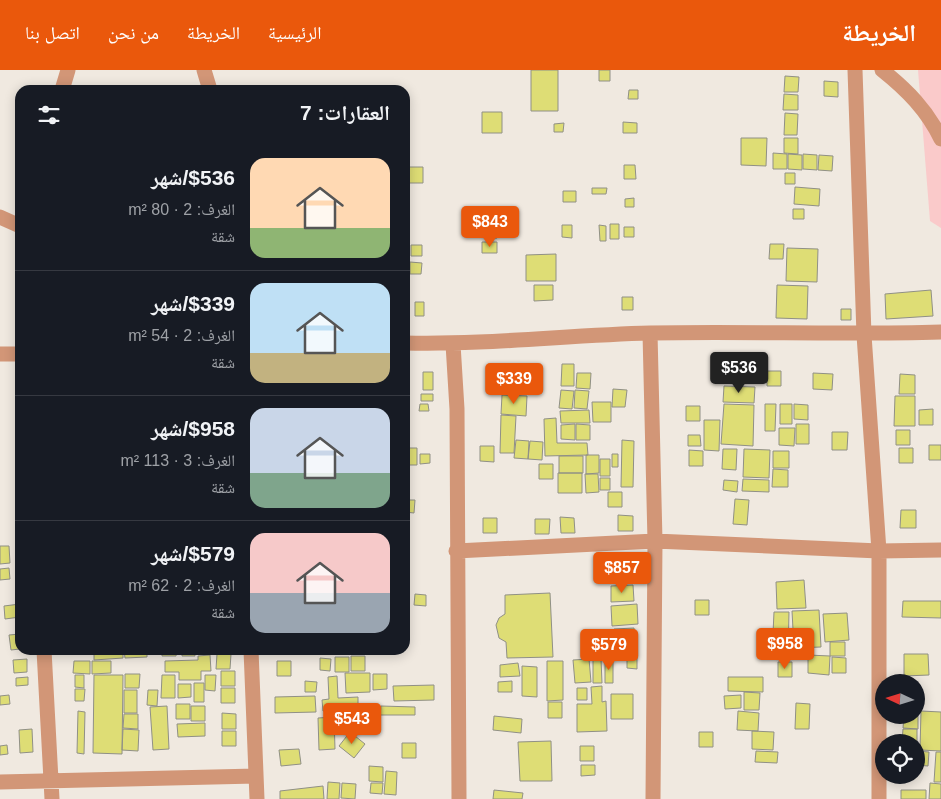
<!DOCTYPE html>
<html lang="ar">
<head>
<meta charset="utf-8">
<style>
	:root { --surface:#171b24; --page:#242831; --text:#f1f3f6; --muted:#9ea1a6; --line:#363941; --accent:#ea580c }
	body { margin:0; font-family:Helvetica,"Noto Naskh Arabic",sans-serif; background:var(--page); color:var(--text); direction:rtl; height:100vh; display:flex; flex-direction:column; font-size:19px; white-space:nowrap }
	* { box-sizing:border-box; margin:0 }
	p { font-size:16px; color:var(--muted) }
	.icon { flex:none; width:28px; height:28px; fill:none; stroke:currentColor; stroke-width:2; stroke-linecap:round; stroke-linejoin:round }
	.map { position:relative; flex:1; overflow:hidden; direction:ltr }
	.side { position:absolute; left:15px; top:15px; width:395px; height:570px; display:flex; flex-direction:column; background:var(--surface); border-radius:15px; box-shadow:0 2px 12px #0003; direction:rtl }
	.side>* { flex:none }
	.needle { width:32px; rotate:274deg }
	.fabs { position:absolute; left:875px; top:604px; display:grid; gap:10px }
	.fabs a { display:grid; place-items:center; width:50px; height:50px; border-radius:50%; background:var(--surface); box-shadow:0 2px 12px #0003; font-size:25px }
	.price { position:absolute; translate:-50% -42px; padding:0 11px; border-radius:5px; background:var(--accent); color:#fff; font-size:16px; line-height:32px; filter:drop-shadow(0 1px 2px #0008) }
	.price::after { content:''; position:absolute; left:50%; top:30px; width:15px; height:11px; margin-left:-8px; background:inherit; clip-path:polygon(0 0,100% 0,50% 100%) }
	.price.on { background:#222; color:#fff }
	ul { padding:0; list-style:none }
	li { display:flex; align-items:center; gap:15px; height:125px; padding:0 20px }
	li+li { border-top:1px solid var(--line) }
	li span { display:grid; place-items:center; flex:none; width:140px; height:100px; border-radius:15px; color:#555 }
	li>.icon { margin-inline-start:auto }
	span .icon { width:60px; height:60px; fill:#fffc; stroke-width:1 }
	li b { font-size:21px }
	h2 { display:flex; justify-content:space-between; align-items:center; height:60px; padding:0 20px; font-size:21px }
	header { display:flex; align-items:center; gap:30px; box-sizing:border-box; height:70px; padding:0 25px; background:var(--accent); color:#fff }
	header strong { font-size:24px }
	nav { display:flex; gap:28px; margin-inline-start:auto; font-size:18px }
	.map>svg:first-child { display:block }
	.green { fill:#facaca }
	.building { fill:#dedd75; stroke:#909086 }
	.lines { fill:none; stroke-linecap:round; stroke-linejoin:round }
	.minor { stroke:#d29677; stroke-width:15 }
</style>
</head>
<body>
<header>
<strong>الخريطة</strong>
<nav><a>الرئيسية</a><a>الخريطة</a><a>من نحن</a><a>اتصل بنا</a></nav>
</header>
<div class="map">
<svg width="941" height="729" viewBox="0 0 941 729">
	<rect width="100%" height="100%" fill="#f0e9e0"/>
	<!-- green -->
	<path class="green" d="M918,0H941V158L930,151Z"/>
	<!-- building -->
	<path class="building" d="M531,0H558V41H531Z
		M599,0H610V11H599Z
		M785,6L799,7L798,22H784Z
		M824,11L838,12V27L824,26Z
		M629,20H638V29H628Z
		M784,24L798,25V40H783Z
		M482,42H502V63H482Z
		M785,43L798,44L797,65H784Z
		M623,52L637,53V63H623Z
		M564,53L563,62H554V54Z
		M741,68H767L766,96L741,95Z
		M784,68H798V84L784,83Z
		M773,83L787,84V99H773Z
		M788,84L802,85V100L788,99Z
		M803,84L817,85V100L803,99Z
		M819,85L833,86L832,101L818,100Z
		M624,95H635L636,109H624Z
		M405,97H423V113H405Z
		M785,103H795V114H785Z
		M795,117L820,119L819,136L794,134Z
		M592,118H607L606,124H592Z
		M563,121H576V132H563Z
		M634,128V137H625V129Z
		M793,139H804V149H793Z
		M610,154H619V169H610Z
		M562,155H572V168L562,167Z
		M599,155L606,156V171H600Z
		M484,157L497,158V168H484Z
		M624,157H634V167H624Z
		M482,172H497V183H482Z
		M770,174H784L783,189H769Z
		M411,175H422V186H411Z
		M787,178L818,179L817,212L786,211Z
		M556,184V211H526V185Z
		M410,192L422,193L421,204H410Z
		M534,215H553V230L534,231Z
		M777,215L808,216L807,249L776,248Z
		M931,220L933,246L886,249L885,224Z
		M622,227H633V240H622Z
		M415,232H424V246H415Z
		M841,239H851V250H841Z
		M562,294H574V316H561Z
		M767,301H781V316H767Z
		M423,302H433V320H423Z
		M577,303H591L590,319L576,318Z
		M813,303L833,304L832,320L813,319Z
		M900,304L915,305V324H899Z
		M724,316L755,317L754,333L723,332Z
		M613,319L627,320L625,337H612Z
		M561,320L574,321L572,339L559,338Z
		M575,320L589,321L587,339L574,338Z
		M421,324H433V331H421Z
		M502,325L527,326L526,346L501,344Z
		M895,326H915V356H894Z
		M592,332H611V352H593Z
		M420,334H428L429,341H419Z
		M724,334L754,335L753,376L721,374Z
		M765,334H776L775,361H765Z
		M780,334H792V354H780Z
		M794,334L808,335V350L794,349Z
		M686,336H700V351H686Z
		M933,339V355H919V340Z
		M589,340L590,353H561L560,341Z
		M501,345L516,346L514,383H500Z
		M556,348L557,373H587L588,385L545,386L544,349Z
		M704,350H720L719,381L704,380Z
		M575,354V370L561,369V355Z
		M576,354L590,355V370H576Z
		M796,354H809V374H796Z
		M779,358H795L794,376L779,375Z
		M896,360H910V375H896Z
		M832,362H848L847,380H832Z
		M688,365H700L701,376H688Z
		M516,370L529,371L528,389L514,388Z
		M622,370L634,371L633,417H621Z
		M530,371L543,372L542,390L528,389Z
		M929,375H941V390H929Z
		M480,376H494V392L480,391Z
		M405,378H417V395H405Z
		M899,378H913V393H899Z
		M723,379H737L736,400L722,399Z
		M744,379L770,380L769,408L743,407Z
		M689,380L703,381V396H689Z
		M773,381H789V398H773Z
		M420,384H430V393L420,394Z
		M612,384H618V397H612Z
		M586,385H599V403L586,404Z
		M559,386H583V403H559Z
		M600,389H610V406H600Z
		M539,394H553V409H539Z
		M773,399L788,400V417H772Z
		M558,403H582V423H558Z
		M585,404H598L599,422L586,423Z
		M600,408H610V420H600Z
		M743,409L769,410V422L742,421Z
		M724,410L738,411L737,422L723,420Z
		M608,422H622V437H608Z
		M735,429L749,430L747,455L733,454Z
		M405,430H415L414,443L405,442Z
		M901,440H916V458H900Z
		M618,445L633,446V461H618Z
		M560,447L574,448L575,463H561Z
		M483,448H497V463H483Z
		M535,449H550L549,464H535Z
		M0,476H9L10,493L0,494Z
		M9,498L10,509L0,510V499Z
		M804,510L806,538L777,539L776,512Z
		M633,515L634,531L611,532V516Z
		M550,523L553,587L507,588L506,572L499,568L496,555L499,548L505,544V525Z
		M415,524L426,525V536L414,535Z
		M695,530H709V545H695Z
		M903,531H941V548L902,547Z
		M20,534V547L5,549L4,536Z
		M637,534L638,554L612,556L611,536Z
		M819,540L821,577L794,578L792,541Z
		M774,542H789L788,586L772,585Z
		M847,543L849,570L825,572L823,544Z
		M634,558L635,584L616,585L614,559Z
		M20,564V579L11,580L9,565Z
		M830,572H845V586H830Z
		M94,580H123V588L94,590Z
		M124,580H147V587L125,588Z
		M162,580H177L176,586H162Z
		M182,580H194L195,586H182Z
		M217,584H231L230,599H216Z
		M904,584H928L929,605L904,606Z
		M210,585L211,601H201V610H179V602H165V591L198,590V586Z
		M808,585L830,586L829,605L808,603Z
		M351,586H365V601H351Z
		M627,586H637V599L627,598Z
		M335,587H349V602H335Z
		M832,587L846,588V603H832Z
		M320,588L331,589L330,601L320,600Z
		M605,588L613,589V613H605Z
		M27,589V602L14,603L13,590Z
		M589,589L591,612L575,613L573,590Z
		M593,589H601L602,613H593Z
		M74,591H90V604L73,603Z
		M92,591H111V603L92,604Z
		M277,591H291V606H277Z
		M547,591H563V630L547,631Z
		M778,592H792V607H778Z
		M518,593L520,606L500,607V595Z
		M522,596L537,597V627L522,626Z
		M221,601H235V616H221Z
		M345,603H370V622L346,623Z
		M125,604H140L139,618H125Z
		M373,604H387V619L373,620Z
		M75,605H84V618L75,617Z
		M94,605H123L122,684L93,683Z
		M162,605H175V628H161Z
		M205,605H216L215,621L205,620Z
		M337,606L338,628L358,627V640L323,641L322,630L329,629L328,607Z
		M28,607V615L16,616V608Z
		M728,607H763V622L728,621Z
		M305,611L317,612L316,622H305Z
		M512,611V622H498V612Z
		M194,613H204V632H194Z
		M178,614H191V627L178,628Z
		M434,615V630L394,631L393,616Z
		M602,616V632L606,631L607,661L577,662V634H592L591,617Z
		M221,618H235V633H221Z
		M577,618H587V630H577Z
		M75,619H85L84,631H75Z
		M124,620H137V643H124Z
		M148,620H158L157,636L147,635Z
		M744,622L760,623L759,640H744Z
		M611,624H633V649H611Z
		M9,625L10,634L0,635V626Z
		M741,625V638L725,639L724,626Z
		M315,626L316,642L275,643V627Z
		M548,632H562V648H548Z
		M796,633L810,634L809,659H795Z
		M176,634H190V649H176Z
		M167,636L169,679L153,680L150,637Z
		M191,636H205V651H191Z
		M381,636L415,637V645H380Z
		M78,641L85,642L84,684L77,683Z
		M738,641L759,643L758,661L737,660Z
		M921,641L941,642V681L920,680Z
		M222,643L236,644V659H222Z
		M124,644H138V659L123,658Z
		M916,644H918V659L903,658L904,645Z
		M494,646L522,649L521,663L493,660Z
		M334,647L335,679L319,680L318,648Z
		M205,653V666L178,667L177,654Z
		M32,659L33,682L20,683L19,660Z
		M123,659L139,660L138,681L122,680Z
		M903,659H917V675L916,672H902Z
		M222,661H236V676H222Z
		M752,661L774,662L773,680L752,679Z
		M350,662L365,674L354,688L339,676Z
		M699,662H713V677H699Z
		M551,671L552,711H520L518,672Z
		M402,673H416V688H402Z
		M7,675L8,684L0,685V676Z
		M580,676H594V691H580Z
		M299,679L301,694L281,696L279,680Z
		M756,681L778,682L777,693L755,692Z
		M916,681L929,682L928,696L916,695Z
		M936,682H941V712H934Z
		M581,695H595V705L581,706Z
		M369,696L383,697V712L369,711Z
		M386,701L397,702L396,725L384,724Z
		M328,712L340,713L339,729H327Z
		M342,713L356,714L355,729L341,728Z
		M371,713H383L382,724L370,723Z
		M930,713L941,714V729H929Z
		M323,716L324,729H280V721Z
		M494,720L523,723L522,729H493Z
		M901,720H926V729H901Z"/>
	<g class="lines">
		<!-- minor -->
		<path class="minor" d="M204,0L210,20
			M855,0L864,265L879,481V729
			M882,0C907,20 927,40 941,69
			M62,20L68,0
			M0,147L20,156
			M650,263L655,471L653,729
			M405,273C487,275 568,265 650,263C747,261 844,265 941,262
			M453,274L457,339L459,729
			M0,284H20
			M456,481L655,471L879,481L941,480
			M44,580L52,729
			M251,580L257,729
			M0,712L256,706"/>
	</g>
</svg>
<div class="fabs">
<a><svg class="needle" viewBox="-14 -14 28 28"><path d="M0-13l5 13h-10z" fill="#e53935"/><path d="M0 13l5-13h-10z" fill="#9ea1a6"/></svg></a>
<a><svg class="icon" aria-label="locate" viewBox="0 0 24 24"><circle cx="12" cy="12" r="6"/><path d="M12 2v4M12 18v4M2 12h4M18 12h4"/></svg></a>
</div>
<b class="price" style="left:490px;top:178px">$843</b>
<b class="price on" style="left:739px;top:324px">$536</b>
<b class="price" style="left:514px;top:335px">$339</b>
<b class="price" style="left:622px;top:524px">$857</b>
<b class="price" style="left:785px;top:600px">$958</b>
<b class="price" style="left:609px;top:601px">$579</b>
<b class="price" style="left:352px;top:675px">$543</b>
<section class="side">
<h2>العقارات: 7<svg class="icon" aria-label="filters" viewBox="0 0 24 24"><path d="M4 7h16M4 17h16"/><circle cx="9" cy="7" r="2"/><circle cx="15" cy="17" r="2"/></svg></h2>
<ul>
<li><span style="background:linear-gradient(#ffd9b3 70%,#8fb573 0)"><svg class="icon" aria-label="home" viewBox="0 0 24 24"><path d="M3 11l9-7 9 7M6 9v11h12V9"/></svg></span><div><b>$536/شهر</b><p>الغرف: 2 · 80 m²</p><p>شقة</p></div></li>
<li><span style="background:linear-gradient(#bfe0f5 70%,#c2b280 0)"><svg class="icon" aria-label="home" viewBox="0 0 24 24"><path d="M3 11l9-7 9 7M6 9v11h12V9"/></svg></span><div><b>$339/شهر</b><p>الغرف: 2 · 54 m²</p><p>شقة</p></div></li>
<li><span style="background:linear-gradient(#c9d6e8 65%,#7fa58c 0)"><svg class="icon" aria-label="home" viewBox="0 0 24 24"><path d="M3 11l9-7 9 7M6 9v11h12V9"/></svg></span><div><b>$958/شهر</b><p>الغرف: 3 · 113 m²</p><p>شقة</p></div></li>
<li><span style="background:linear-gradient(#f6c9c9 60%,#9aa5b1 0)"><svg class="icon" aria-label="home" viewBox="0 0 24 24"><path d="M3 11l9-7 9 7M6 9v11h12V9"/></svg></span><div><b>$579/شهر</b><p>الغرف: 2 · 62 m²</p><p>شقة</p></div></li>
</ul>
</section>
</div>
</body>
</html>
